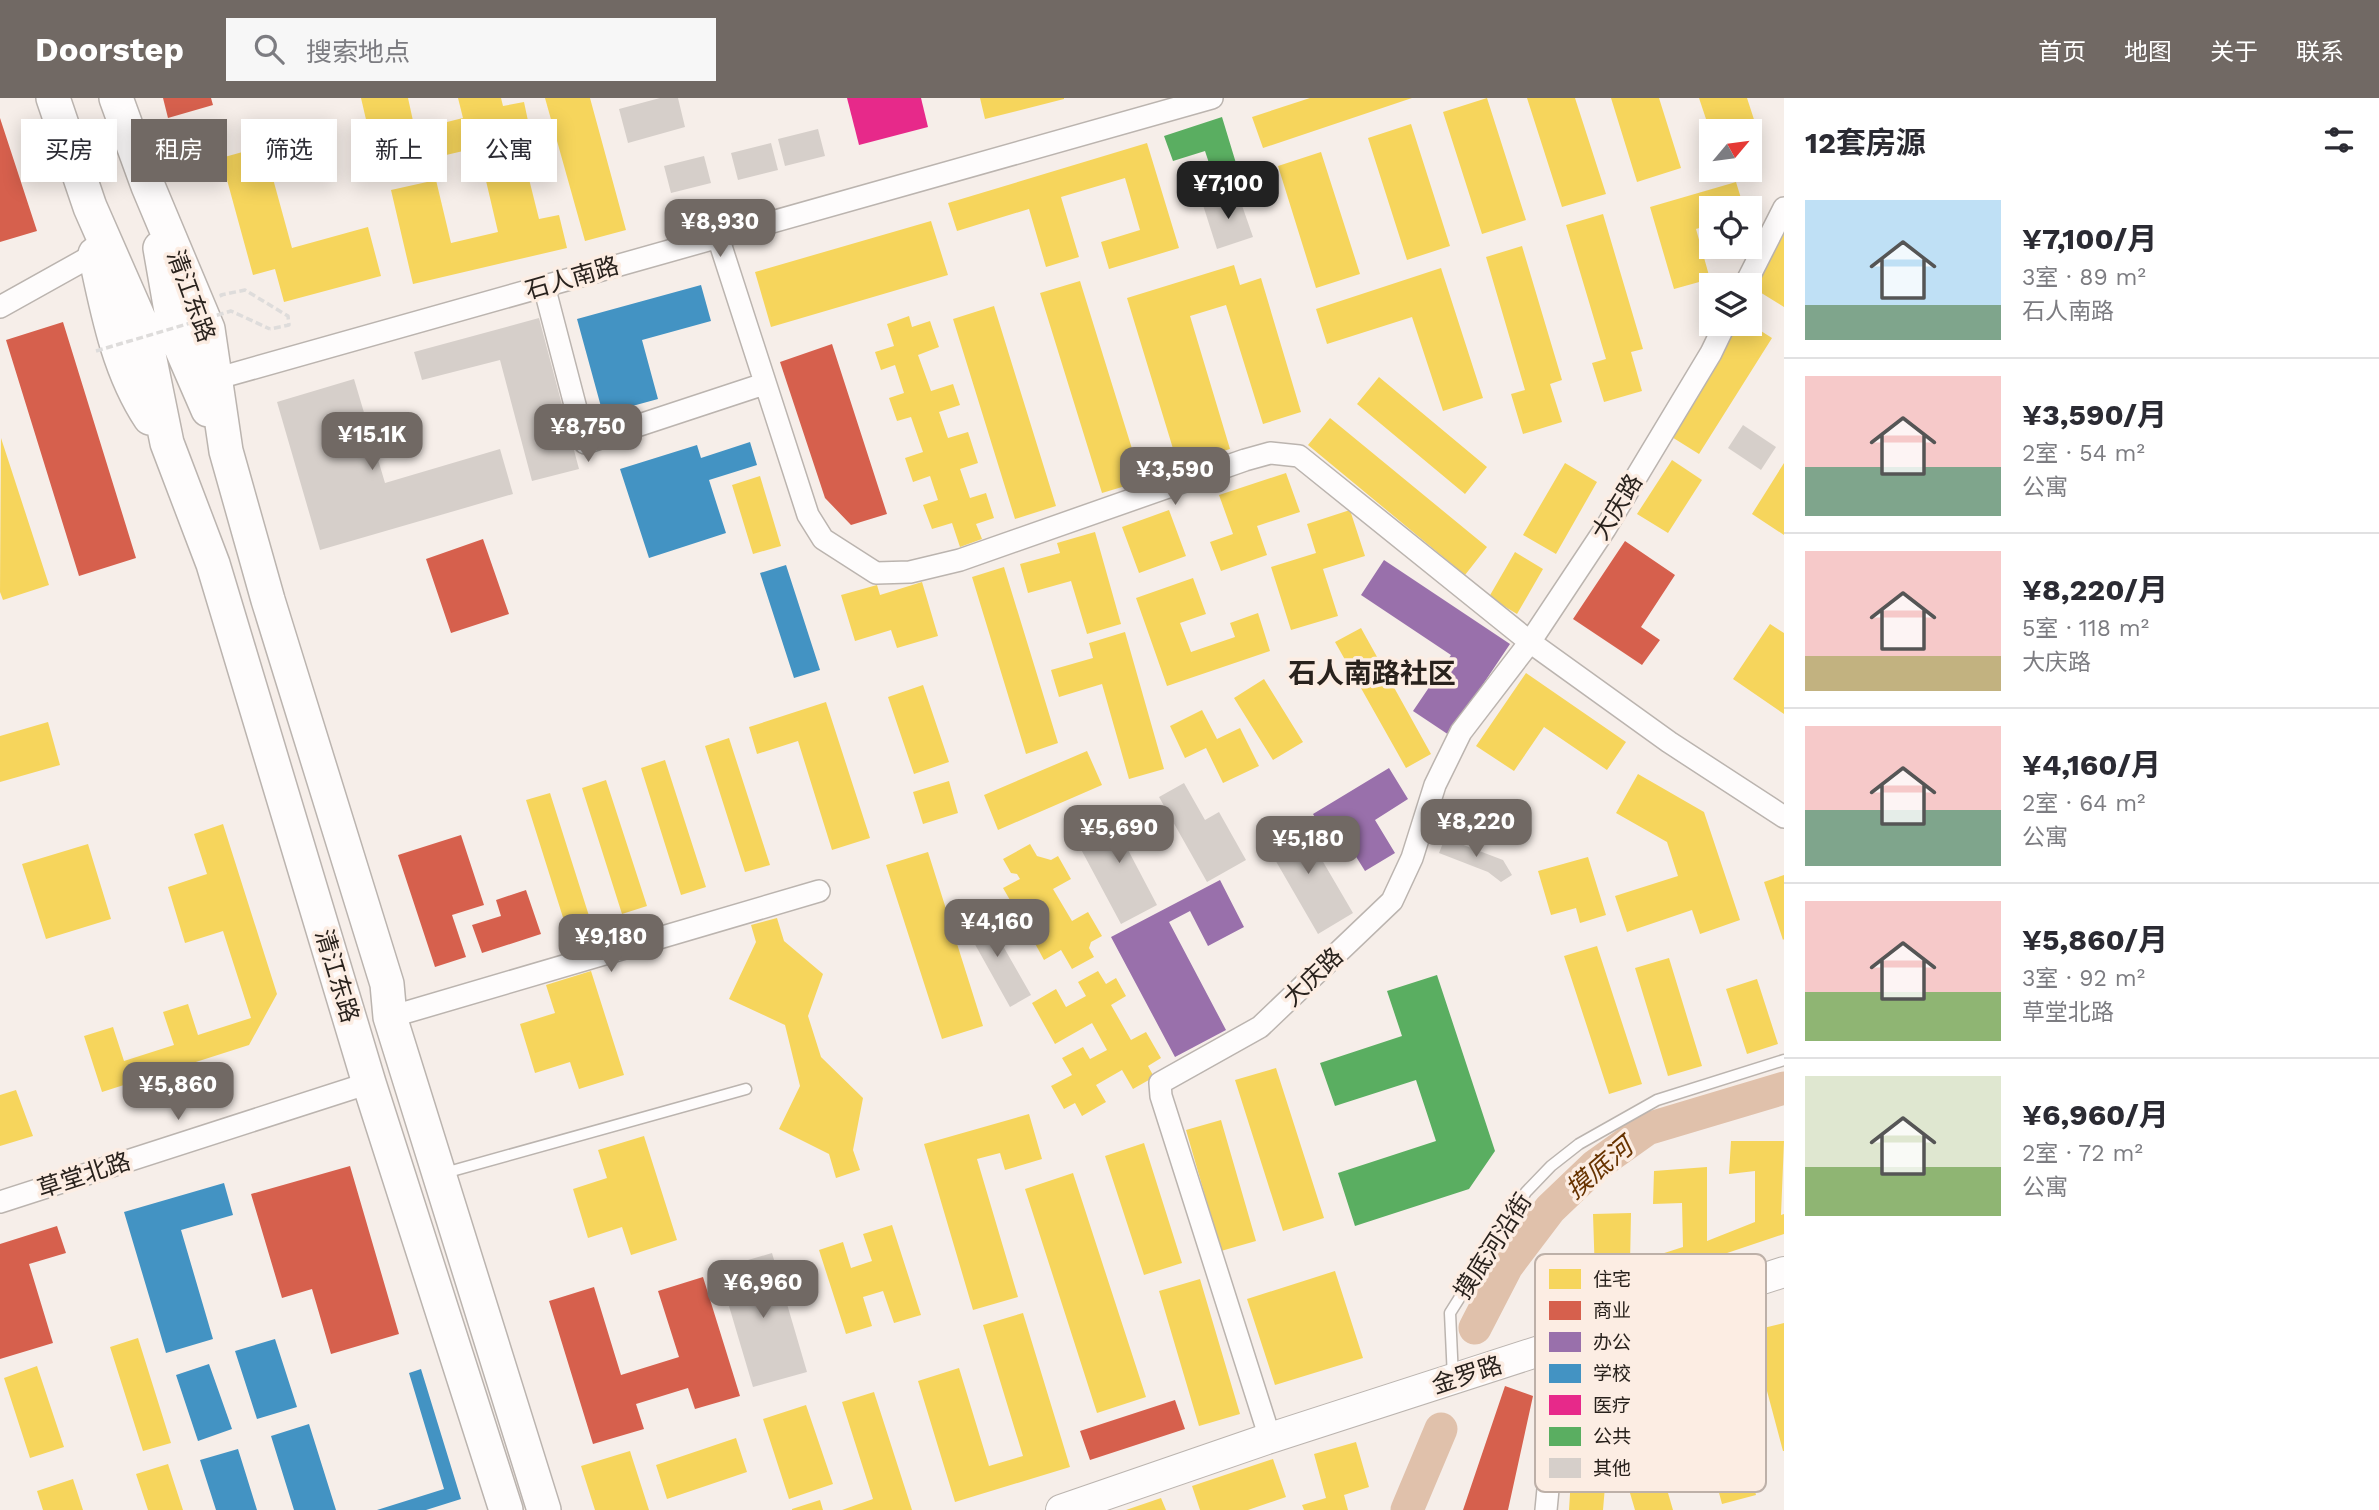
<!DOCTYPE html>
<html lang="zh">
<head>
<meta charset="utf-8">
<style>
	:root { --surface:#fff; --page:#f7f7f7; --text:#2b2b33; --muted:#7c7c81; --line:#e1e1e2; --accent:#716964 }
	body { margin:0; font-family:"Work Sans","Noto Sans SC",sans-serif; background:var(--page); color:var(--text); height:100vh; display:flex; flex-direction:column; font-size:26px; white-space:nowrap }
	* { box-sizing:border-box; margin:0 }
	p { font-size:23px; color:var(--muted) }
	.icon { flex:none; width:38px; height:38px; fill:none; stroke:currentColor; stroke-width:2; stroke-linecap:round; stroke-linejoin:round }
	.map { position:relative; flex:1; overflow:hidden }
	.side { display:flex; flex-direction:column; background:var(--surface); width:595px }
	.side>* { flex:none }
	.top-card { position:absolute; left:21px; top:21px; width:665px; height:63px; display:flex; gap:14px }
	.needle { width:46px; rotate:61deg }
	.fabs { position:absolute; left:1699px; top:21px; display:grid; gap:14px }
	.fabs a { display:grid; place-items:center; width:63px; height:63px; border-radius:0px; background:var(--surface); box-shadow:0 4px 18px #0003; font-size:35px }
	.price { position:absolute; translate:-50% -60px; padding:0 16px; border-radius:14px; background:var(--accent); color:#fff; font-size:23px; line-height:46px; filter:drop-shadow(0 2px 4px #0008) }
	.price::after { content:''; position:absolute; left:50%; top:42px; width:21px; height:16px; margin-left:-10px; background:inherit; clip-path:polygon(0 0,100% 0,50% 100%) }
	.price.selected { background:#222; color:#fff }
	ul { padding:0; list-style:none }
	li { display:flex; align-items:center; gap:21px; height:175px; padding:0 21px }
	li+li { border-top:2px solid var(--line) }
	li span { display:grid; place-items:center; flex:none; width:196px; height:140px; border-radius:0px; color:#555 }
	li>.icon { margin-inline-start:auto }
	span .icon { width:84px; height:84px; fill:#fffc; stroke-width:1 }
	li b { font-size:30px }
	h2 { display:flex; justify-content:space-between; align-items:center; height:84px; padding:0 21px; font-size:30px }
	.chip { padding:0 24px; border-radius:0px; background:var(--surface); box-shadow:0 4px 18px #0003; font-size:24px; line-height:63px }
	.chip.selected { background:var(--accent); color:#fff }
	header { display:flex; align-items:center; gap:42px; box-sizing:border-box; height:98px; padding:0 35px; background:var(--accent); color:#fff }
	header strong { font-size:33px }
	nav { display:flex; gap:38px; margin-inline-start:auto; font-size:24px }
	.search { width:490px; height:63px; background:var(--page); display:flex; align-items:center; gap:18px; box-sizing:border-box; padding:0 24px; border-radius:0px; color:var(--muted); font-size:26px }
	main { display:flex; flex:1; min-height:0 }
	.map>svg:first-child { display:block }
	.homes { fill:#f6d55c }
	.shops { fill:#d6604d }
	.offices { fill:#9970ab }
	.schools { fill:#4393c3 }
	.health { fill:#e7298a }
	.public { fill:#5aae61 }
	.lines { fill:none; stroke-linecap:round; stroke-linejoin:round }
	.river { stroke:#e0c1ab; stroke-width:33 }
	.building { fill:#d6cfca }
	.lane-casing { stroke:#bbb4af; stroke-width:13 }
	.street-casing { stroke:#bbb4af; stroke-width:24 }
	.secondary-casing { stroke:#bbb4af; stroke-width:32 }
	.primary-casing { stroke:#bbb4af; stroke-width:36 }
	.path { stroke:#dedcdb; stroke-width:3.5; stroke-dasharray:7 3.5; stroke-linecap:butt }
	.lane { stroke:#fefcfc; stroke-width:10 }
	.street { stroke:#fefcfc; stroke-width:21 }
	.secondary { stroke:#fefcfc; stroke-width:30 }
	.primary { stroke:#fefcfc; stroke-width:33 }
	.path-bridge { stroke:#dedcdb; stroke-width:3.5; stroke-dasharray:7 3.5; stroke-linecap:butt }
	.labels { text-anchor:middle; stroke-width:7; stroke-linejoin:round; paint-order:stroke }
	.street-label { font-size:24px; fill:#29221d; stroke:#fcede3 }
	.water-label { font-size:26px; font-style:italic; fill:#673300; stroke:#fcede3 }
	.quarter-label { font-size:28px; font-weight:bold; fill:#29221d; stroke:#fcede3 }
	.key { fill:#fcede3; stroke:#bdb0a8; stroke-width:2 }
	.key-label { font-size:19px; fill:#29221d }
</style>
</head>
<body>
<header>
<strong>Doorstep</strong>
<div class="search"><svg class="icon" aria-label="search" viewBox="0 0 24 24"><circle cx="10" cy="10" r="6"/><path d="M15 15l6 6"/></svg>搜索地点</div>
<nav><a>首页</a><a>地图</a><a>关于</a><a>联系</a></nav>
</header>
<main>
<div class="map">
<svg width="1784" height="1412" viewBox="0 0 1784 1412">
	<rect width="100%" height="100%" fill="#f6eee9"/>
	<!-- homes -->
	<path class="homes" d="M361,0H408L415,32L463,20L458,0H501L503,8L524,4L531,37L378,73Z
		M545,0H590L626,132L585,143Z
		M980,0H1064V1L985,21Z
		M1310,0H1412L1263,50L1252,19Z
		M1487,0L1526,122L1482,136L1443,14Z
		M1527,0H1575L1606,96L1562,109Z
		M1611,0H1659L1681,70L1637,84Z
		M1699,0H1747L1762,46L1750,50V33H1710Z
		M1411,26L1450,148L1407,162L1368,40Z
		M1147,45L1179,150L1109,171L1101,144L1140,132L1125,80L1061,99L1079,159L1046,169L1029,111L957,133L948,105Z
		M264,48L292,150L368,129L381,178L284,204L275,171L253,177L221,60Z
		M1321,54L1360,176L1316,190L1278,68Z
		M524,61L539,121L559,117L567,150L413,186L391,92L436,82L451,145L498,134L483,70Z
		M1736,84L1744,110H1712V126L1696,131L1710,181L1674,191L1650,109Z
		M1603,116L1643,251L1631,254L1642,293L1604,304L1592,265L1606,261L1566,127Z
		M931,123L948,177L771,229L755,174Z
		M1784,128V209L1750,188Z
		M1522,148L1562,282L1550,286L1562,324L1523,336L1511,296L1525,292L1486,159Z
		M1234,167L1240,187L1261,180L1301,314L1263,326L1226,207L1190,218L1230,351L1178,367L1127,200Z
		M1441,170L1483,300L1443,313L1412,219L1327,246L1316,211Z
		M1080,183L1142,383L1102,395L1040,195Z
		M994,208L1056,408L1015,421L953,221Z
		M909,218L912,229L930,223L939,249L918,257L931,293L953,286L960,307L939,314L948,340L968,334L978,365L960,371L970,400L986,395L994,420L976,426L982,441L960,449L952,425L932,431L923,407L938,402L930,378L913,384L905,360L923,354L911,319L897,323L889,300L904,295L895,267L881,272L875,254L894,248L887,226Z
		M1736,226H1750L1772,240L1699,356L1667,336Z
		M1379,279L1487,369L1465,396L1357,306Z
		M1330,320L1487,449L1465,477L1308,347Z
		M1,340L49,487L3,502L0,494Z
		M1672,362L1702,382L1668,435L1637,416Z
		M1565,365L1597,384L1556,456L1523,437Z
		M1784,365V437L1752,416Z
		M1286,375L1300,414L1257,428L1267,457L1221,473L1210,444L1233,436L1219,397Z
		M760,378L781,448L753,456L732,387Z
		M1169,412L1186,458L1139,475L1122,429Z
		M1350,412L1365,458L1323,471L1338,518L1291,532L1271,469L1316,455L1307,426Z
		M1095,434L1121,526L1087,536L1071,483L1028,495L1020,466L1060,455L1057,445Z
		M1515,454L1543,471L1517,516L1489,499Z
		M1004,469L1058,645L1026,656L972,479Z
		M1193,480L1206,516L1180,525L1191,554L1235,539L1230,525L1258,515L1270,553L1167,588L1136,500Z
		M922,484L938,538L897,550L891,532L855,543L841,497L877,487L880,497Z
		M1770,526L1784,535V616L1733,581Z
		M1361,530L1431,656L1406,670L1335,544Z
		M1125,534L1164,671L1129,681L1102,586L1059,599L1051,572L1093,560L1089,545Z
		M1526,575L1626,644L1607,672L1544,629L1514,673L1476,648Z
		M1264,581L1303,644L1273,662L1234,600Z
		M923,587L949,664L914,676L888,599Z
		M826,604L870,740L832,752L798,643L757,656L749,629Z
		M1202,612L1217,641L1240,630L1259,668L1223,685L1206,650L1185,660L1170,628Z
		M48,624L60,667L0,684V638Z
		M729,640L770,767L745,774L705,648Z
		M1087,653L1102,687L998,732L984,697Z
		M665,662L706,789L681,797L641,670Z
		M1638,676L1704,714L1740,822L1700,836L1692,812L1627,834L1615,798L1678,778L1667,744L1616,715Z
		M606,682L647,808L622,816L582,690Z
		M949,683L958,715L923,726L913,694Z
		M550,695L590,821L566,829L526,702Z
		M223,726L277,896L249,947L102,994L84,938L113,929L124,963L174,947L163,914L188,906L198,937L251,920L223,833L185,845L168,789L207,776L194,736Z
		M88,746L111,821L46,841L22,766Z
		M1030,746L1037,758L1051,762L1058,758L1071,781L1053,791L1072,823L1088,814L1102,838L1091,844L1089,850L1094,859L1072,871L1061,852L1044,862L1031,838L1039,833L1042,827L1033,811L1021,806L1014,809L1003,790L1020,781L1017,776L1011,775L1003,761Z
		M928,754L983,928L942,941L886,767Z
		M1588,759L1606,817L1580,825L1576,810L1551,817L1538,773Z
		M1784,777V841L1783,842L1764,784Z
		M777,820L784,843L823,876L808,918L821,959L863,1000L853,1052L860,1072L836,1080L829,1056L779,1031L800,988L785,927L729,901L756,844L751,827Z
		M1597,848L1642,986L1609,996L1564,858Z
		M1669,860L1702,968L1668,978L1635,870Z
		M591,873L624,977L579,991L570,964L535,975L520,926L555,915L546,887Z
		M1098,873L1106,886L1116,880L1126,898L1111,907L1131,942L1146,934L1161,960L1148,968L1154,979L1133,991L1122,972L1096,987L1106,1004L1082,1018L1075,1005L1064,1011L1051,988L1072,977L1062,960L1083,949L1090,961L1107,952L1092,925L1055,946L1032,905L1056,891L1066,909L1086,898L1078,884Z
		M1757,881L1778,946L1747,956L1726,891Z
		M1276,970L1324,1120L1283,1133L1235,982Z
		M16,992L33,1038L0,1048V997Z
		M1029,1016L1042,1061L1005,1072L1000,1055L977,1061L1018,1199L973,1212L924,1046Z
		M1221,1022L1256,1143L1221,1153L1186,1032Z
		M644,1038L677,1142L631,1157L622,1129L588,1140L573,1091L607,1080L598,1052Z
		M1731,1043H1784L1781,1117L1784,1116V1136L1563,1210L1556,1188L1595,1177L1593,1116L1631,1115L1630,1166L1683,1149L1682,1105L1653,1106L1654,1073L1707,1069V1143L1755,1124V1073L1729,1076Z
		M1144,1045L1182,1165L1144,1177L1105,1058Z
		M1073,1075L1146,1299L1097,1315L1025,1091Z
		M892,1127L921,1217L894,1225L883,1193L863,1199L872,1228L846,1236L819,1152L843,1144L851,1170L872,1163L863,1136Z
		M1335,1173L1363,1260L1275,1287L1247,1201Z
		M1200,1181L1240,1316L1199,1328L1159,1193Z
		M1023,1215L1070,1369L955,1404L918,1283L959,1270L989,1368L1023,1358L983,1227Z
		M1784,1225V1353H1783L1751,1233Z
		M138,1240L171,1345L143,1353L110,1249Z
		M1716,1246L1756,1397L1722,1406L1682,1255Z
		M37,1268L64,1349L30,1360L4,1280Z
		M1632,1272L1673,1412H1635L1597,1283Z
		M874,1294L912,1412H842L873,1401L842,1304Z
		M806,1307L833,1386L789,1401L763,1321Z
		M736,1340L747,1374L667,1401L656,1367Z
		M1356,1344L1369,1389L1344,1397L1348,1412H1304L1302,1407L1326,1400L1314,1356Z
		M630,1353L649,1412H595L581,1368Z
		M1273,1361L1286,1399L1248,1412H1200L1192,1388Z
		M1572,1363L1607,1365L1603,1412H1569Z
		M168,1366L183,1412H148L136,1376Z
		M73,1381L83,1412H43L37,1393Z
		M1161,1400L1166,1412H1126Z
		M820,1402L823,1412H792V1411Z"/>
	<!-- shops -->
	<path class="shops" d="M163,0H211L213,7L168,20Z
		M0,20L37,133L0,144Z
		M63,224L136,460L79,478L6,242Z
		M832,246L887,416L851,427L825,400L780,264Z
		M483,441L509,516L451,535L426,461Z
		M1625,443L1675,477L1641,529L1660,542L1642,567L1573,521Z
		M461,737L484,807L452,817L466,859L435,869L398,757Z
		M526,792L541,836L482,855L472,827L501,818L496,802Z
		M350,1068L399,1236L331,1256L312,1191L282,1200L251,1096Z
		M57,1128L66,1155L29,1166L53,1245L0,1261V1146Z
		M703,1179L740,1298L695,1311L688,1290L636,1306L644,1331L593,1346L549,1203L594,1189L621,1277L679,1259L658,1193Z
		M1505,1288L1533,1298L1508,1412H1463Z
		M1175,1302L1185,1331L1090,1362L1080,1333Z"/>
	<!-- offices -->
	<path class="offices" d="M1384,462L1510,546L1449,637L1413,613L1451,557L1361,497Z
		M1389,670L1408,701L1375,722L1395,755L1365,773L1345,741L1332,748L1313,716Z
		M1220,782L1244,829L1208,848L1190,813L1169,824L1226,932L1175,959L1111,839Z"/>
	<!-- schools -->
	<path class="schools" d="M701,187L711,223L642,242L658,301L603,316L577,221Z
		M750,344L757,367L709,382L726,435L649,460L620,371L697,347L701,360Z
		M786,467L820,572L794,580L760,475Z
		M224,1085L233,1117L181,1132L213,1241L166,1255L124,1114Z
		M275,1241L297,1309L257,1321L235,1253Z
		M209,1266L232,1331L198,1343L176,1277Z
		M421,1271L461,1401L426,1412H377L444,1391L409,1275Z
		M309,1326L336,1412H294L271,1338Z
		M238,1351L257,1412H216L200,1362Z"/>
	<!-- health -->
	<path class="health" d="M847,0H921L928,29L859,47Z"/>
	<!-- public -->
	<path class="public" d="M1222,19L1242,85L1218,92L1205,53L1173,63L1164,38Z
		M1437,877L1495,1053L1469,1091L1355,1128L1338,1075L1436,1043L1416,982L1335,1008L1320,965L1402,938L1387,893Z"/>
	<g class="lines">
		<!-- river -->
		<path class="river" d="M1475,1230L1507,1168L1550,1111L1595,1068L1647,1031L1784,990
			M1407,1412L1441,1331"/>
	</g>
	<!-- building -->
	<path class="building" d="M660,0H678L685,29L628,45L619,11Z
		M818,31L825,58L785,68L778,41Z
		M771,45L778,72L738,82L731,55Z
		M704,58L711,85L671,95L664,68Z
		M1238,96L1253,139L1217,151L1203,107Z
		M539,220L579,371L532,383L500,262L422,282L414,254Z
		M354,281L385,385L500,351L513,396L320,452L277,304Z
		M1743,327L1776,349L1761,372L1728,350Z
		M1184,685L1205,722L1219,714L1246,762L1207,784L1159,699Z
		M1135,710L1150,738L1127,750L1157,807L1121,826L1076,742Z
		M1298,721L1353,815L1318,836L1263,741Z
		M1445,740L1503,762L1512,777L1501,784L1488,774L1439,755Z
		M983,813L1031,897L1010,909L963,825Z
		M772,1155L807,1274L753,1289L718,1171Z"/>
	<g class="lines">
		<!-- lane casing -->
		<g class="lane-casing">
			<path id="lane" d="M441,1076L746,991
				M1453,1280L1450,1215L1526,1094L1551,1068L1579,1046L1657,1002L1784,962"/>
		</g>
		<!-- street casing -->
		<g class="street-casing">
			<path id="street" d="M718,139L808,417L823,441L876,475L910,474L960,462L1245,362L1270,355L1299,358L1530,544L1669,644L1784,719
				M1745,187L1784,110
				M544,188L585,345L764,286
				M0,209L95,156
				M215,281L1212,0
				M390,919L819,793
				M0,1104L369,985
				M1270,1340L1161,998L1160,985L1260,929L1392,803L1412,760L1435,687L1461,634L1530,544L1605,431L1711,255L1725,226
				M1546,1412L1562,1245"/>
		</g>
		<!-- secondary casing -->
		<g class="secondary-casing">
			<path id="secondary" d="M1061,1412L1270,1340L1784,1174"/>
		</g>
		<!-- primary casing -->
		<g class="primary-casing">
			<path id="primary" d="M53,0L90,109L144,232L167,345L213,466L369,985L506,1412
				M116,0L148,88L208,231L226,353L268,502L387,886L390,919L544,1412
				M160,150L175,236L208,312
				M95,156C107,212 118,272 150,320"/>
		</g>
		<!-- path -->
		<path class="path" d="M222,199L221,197L245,192L288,218L289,227L270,231"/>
		<!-- lane -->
		<use href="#lane" class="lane"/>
		<!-- street -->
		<use href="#street" class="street"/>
		<!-- secondary -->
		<use href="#secondary" class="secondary"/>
		<!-- primary -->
		<use href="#primary" class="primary"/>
		<!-- path-bridge -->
		<path class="path-bridge" d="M96,253L231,213L270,231"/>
	</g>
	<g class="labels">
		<!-- street labels -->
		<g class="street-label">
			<text transform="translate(572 180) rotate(-16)" y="8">石人南路</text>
			<text transform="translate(191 198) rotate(70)" y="8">清江东路</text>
			<text transform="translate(1617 409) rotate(-58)" y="8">大庆路</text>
			<text transform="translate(337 878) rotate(73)" y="8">清江东路</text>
			<text transform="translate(1313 879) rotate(-44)" y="8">大庆路</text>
			<text transform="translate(84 1077) rotate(-18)" y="8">草堂北路</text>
			<text transform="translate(1493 1148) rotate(-57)" y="8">摸底河沿街</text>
			<text transform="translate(1467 1277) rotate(-18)" y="8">金罗路</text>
		</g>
		<!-- water labels -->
		<g class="water-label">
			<text transform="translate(1599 1070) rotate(-40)" y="9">摸底河</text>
		</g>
		<!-- quarter labels -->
		<g class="quarter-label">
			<text x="1372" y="585">石人南路社区</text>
		</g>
	</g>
	<!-- legend -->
	<rect x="1535" y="1156" width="231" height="238" rx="10" class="key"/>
	<rect x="1549" y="1171" width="32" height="20" fill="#f6d55c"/>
	<rect x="1549" y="1203" width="32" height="19" fill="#d6604d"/>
	<rect x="1549" y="1234" width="32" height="20" fill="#9970ab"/>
	<rect x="1549" y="1266" width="32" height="19" fill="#4393c3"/>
	<rect x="1549" y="1297" width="32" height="20" fill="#e7298a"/>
	<rect x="1549" y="1329" width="32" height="19" fill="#5aae61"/>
	<rect x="1549" y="1360" width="32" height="20" fill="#d6cfca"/>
	<g class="key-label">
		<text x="1593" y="1188">住宅</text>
		<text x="1593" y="1219">商业</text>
		<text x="1593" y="1251">办公</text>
		<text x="1593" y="1282">学校</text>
		<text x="1593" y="1314">医疗</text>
		<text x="1593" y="1345">公共</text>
		<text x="1593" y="1377">其他</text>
	</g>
</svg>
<div class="fabs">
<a><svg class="needle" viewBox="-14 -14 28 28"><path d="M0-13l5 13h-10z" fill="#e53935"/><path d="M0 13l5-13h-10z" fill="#7c7c81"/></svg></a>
<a><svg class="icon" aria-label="locate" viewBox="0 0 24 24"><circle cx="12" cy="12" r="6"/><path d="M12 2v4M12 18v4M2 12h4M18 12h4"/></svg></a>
<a><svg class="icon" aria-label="layers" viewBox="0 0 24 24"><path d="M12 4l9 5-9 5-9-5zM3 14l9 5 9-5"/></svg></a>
</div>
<b class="price selected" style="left:1228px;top:123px">¥7,100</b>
<b class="price" style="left:720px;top:161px">¥8,930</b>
<b class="price" style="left:588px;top:366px">¥8,750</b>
<b class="price" style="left:372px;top:374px">¥15.1K</b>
<b class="price" style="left:1175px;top:409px">¥3,590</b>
<b class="price" style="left:1476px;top:761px">¥8,220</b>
<b class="price" style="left:1119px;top:767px">¥5,690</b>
<b class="price" style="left:1308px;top:778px">¥5,180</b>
<b class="price" style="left:997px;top:861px">¥4,160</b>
<b class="price" style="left:611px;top:876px">¥9,180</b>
<b class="price" style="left:178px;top:1024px">¥5,860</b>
<b class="price" style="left:763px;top:1222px">¥6,960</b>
<div class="top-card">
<a class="chip">买房</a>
<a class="chip selected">租房</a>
<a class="chip">筛选</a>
<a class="chip">新上</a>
<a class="chip">公寓</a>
</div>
</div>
<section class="side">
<h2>12套房源<svg class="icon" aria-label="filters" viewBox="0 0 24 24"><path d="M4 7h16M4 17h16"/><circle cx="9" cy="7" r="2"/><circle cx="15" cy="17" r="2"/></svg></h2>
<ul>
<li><span style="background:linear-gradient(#bfe0f5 75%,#7fa58c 0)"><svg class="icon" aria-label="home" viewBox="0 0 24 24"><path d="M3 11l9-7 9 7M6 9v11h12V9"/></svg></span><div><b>¥7,100/月</b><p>3室 · 89 m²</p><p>石人南路</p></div></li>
<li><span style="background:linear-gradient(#f6c9c9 65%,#7fa58c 0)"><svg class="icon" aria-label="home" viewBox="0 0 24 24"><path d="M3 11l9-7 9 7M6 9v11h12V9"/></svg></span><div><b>¥3,590/月</b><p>2室 · 54 m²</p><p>公寓</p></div></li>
<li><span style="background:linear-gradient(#f6c9c9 75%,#c2b280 0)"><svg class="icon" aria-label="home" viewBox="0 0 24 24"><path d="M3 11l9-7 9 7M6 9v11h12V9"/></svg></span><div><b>¥8,220/月</b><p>5室 · 118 m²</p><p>大庆路</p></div></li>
<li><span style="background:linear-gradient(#f6c9c9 60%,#7fa58c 0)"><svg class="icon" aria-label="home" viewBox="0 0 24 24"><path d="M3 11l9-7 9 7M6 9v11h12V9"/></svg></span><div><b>¥4,160/月</b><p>2室 · 64 m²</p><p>公寓</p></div></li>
<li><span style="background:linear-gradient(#f6c9c9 65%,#8fb573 0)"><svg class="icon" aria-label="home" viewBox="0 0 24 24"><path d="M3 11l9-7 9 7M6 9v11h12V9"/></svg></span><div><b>¥5,860/月</b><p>3室 · 92 m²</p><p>草堂北路</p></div></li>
<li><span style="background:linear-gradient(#dfe7d0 65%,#8fb573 0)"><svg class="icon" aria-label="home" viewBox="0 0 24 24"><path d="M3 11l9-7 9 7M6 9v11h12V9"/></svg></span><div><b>¥6,960/月</b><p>2室 · 72 m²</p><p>公寓</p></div></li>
</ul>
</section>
</main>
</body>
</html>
